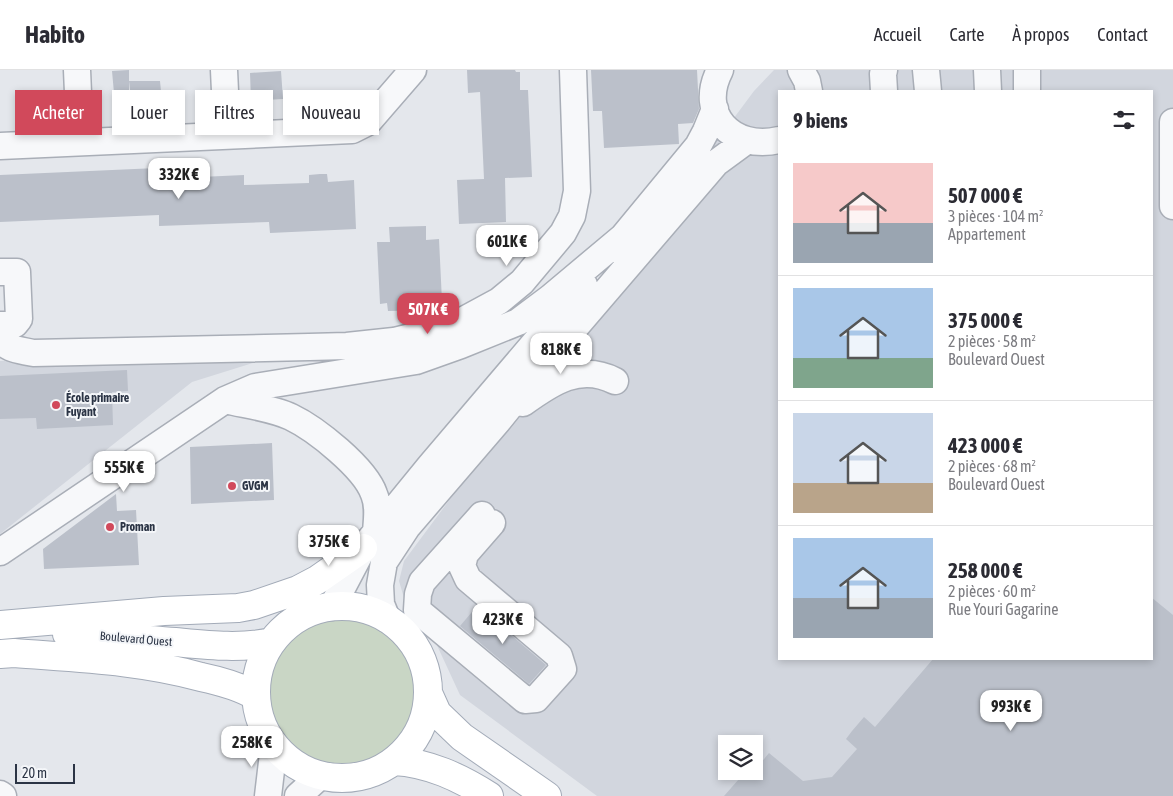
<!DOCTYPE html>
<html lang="fr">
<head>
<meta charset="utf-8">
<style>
	:root { --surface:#fff; --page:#f7f7f7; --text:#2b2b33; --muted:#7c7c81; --line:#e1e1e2; --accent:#d1495b }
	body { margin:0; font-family:"Asap Condensed",sans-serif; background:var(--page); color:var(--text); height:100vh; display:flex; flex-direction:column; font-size:19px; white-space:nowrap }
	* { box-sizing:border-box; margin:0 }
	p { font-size:16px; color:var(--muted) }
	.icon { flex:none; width:28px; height:28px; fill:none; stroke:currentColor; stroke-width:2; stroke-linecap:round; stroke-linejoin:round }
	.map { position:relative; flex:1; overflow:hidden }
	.sheet { position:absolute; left:778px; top:20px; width:375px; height:570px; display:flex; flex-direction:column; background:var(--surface); border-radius:0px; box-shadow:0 2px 8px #0003 }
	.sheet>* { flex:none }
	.guide { position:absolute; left:15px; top:20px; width:475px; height:45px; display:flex; gap:10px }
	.buttons { position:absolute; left:718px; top:665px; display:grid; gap:10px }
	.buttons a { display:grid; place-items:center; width:45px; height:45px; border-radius:0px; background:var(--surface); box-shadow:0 2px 8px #0003; font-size:25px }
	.scale { position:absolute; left:15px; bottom:12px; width:60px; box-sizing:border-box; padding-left:5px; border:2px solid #2b3445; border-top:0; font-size:14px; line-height:18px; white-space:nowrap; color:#2b3445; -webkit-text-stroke:4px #f4f6f9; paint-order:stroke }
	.price { position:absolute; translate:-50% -42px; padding:0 11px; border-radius:10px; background:#fff; color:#222; font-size:16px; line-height:32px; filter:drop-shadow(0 1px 2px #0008) }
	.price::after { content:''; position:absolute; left:50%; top:30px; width:15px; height:11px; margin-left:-8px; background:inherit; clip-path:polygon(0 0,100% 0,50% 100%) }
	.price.active { background:var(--accent); color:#fff }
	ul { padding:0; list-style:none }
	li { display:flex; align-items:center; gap:15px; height:125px; padding:0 15px }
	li+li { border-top:1px solid var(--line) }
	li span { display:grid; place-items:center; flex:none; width:140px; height:100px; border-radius:0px; color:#555 }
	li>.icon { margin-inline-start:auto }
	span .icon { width:60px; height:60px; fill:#fffc; stroke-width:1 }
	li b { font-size:21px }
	h2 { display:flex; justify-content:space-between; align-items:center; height:60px; padding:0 15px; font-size:21px }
	.chip { padding:0 18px; border-radius:0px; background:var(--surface); box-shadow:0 2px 8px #0003; font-size:18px; line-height:45px }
	.chip.active { background:var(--accent); color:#fff }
	header { display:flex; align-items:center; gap:30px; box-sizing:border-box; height:70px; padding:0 25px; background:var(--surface); border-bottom:1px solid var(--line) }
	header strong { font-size:24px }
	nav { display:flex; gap:28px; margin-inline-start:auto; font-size:18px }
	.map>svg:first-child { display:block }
	.built { fill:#d2d6de; fill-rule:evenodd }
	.green { fill:#c9d6c5 }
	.building { fill:#bbc0ca }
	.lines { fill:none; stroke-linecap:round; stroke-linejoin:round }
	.minor-casing { stroke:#a9aeb7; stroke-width:29 }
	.major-casing { stroke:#a3abb8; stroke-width:30 }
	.minor { stroke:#f7f8fa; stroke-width:26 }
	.major { stroke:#fff; stroke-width:28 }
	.poi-dot { fill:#d1495b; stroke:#f4f6f9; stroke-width:2 }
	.labels { text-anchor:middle; stroke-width:4; stroke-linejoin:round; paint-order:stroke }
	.poi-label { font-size:12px; font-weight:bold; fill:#2b3445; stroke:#f4f6f9; text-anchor:start }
	.street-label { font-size:12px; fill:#2b3445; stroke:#f4f6f9 }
</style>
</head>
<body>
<header>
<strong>Habito</strong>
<nav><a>Accueil</a><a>Carte</a><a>À propos</a><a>Contact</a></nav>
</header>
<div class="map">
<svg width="1173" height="726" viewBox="0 0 1173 726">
	<rect width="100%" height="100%" fill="#e4e7ec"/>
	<!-- built -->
	<path class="built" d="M774,0H1173V726H597L460,625L435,571L407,538L399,511L404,491L754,21ZM779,21H1151V589H779ZM726,674H754V701H726Z
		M285,283L192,312L0,464V291Z"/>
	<!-- green -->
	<path class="green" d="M269 622a74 74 0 1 1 148 0a74 74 0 1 1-148 0Z"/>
	<!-- building -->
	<path class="building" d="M129,0V21L114,23L112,1Z
		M467,0H515L516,2H520V20H528L532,107L505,108L506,152L459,154L457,110L484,109L480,22L468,23Z
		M591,0H697L699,39L693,53L678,54L679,74L604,78L602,41H593Z
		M281,1L283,29L251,31L250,3Z
		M129,11H160L164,52L134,55Z
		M157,98V109L244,105V115L309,113V105L320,104H327L328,112L354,110L356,159L270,163L269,152L159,156V145L0,152V105Z
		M426,156V170L439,169L442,231H434V240L388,241L387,233L380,234L377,172H390L389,157Z
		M127,300L128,321L112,322L113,355L37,359L36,348L0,349V306Z
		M272,373L274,430L191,434L190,377Z
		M116,424L117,441L136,440L139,495L44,499L43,479Z
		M1151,527L1173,545V726H724L746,701H754L769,683L803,711L832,707L857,679L846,669L852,661L864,647L875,657L933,589H1151Z
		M477,536L546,595L529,614L460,556Z"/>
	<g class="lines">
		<!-- minor casing -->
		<g class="minor-casing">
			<path id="minor" d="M77,0L79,46
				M224,0L226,43
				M720,0C697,44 732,81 779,70
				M801,0L807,11L809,21
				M884,0L883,4L884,21
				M926,0L928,21
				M987,0L988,21
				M1027,21V0
				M1173,52V136
				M0,76L352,60L368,52L413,0
				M613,179L698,76L706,61L715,39
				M0,202H17L19,249L15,254L0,255
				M0,268C6,280 21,280 33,283L309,277L347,276L394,271L451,257L499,231L522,212L563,163L572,146L577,121L573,0
				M225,330C246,335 272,338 291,347C316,359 365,398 374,424C379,436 377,449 376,462
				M523,333C552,312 580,293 615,311
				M482,445L422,512L418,524L417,540L525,630L536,629L563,599L559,586L468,509L462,496L465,484L492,453
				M0,482L225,330L255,317L416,291L461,275L518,252L550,228L624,166
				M332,537L363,478L430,396L584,215
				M387,549L381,534L380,515L384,492L407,457L498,351L548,289L716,93L746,71
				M0,724L3,726
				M268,726L274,675
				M298,726L320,706"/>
		</g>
		<!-- major casing -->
		<g class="major-casing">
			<path id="major" d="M256 622a86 86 0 1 1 172 0a86 86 0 1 1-172 0Z
				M0,555L164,541L238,538L254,535L298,520L317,510L363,478
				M67,564C103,565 139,569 175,572C207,575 240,579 272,572
				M0,584L14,583C77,588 140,590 201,607C220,611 239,616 256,626
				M428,623L437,643L462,667L547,726
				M394,691C429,693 459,707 489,726"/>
		</g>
		<!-- minor -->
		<use href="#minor" class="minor"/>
		<!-- major -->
		<use href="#major" class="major"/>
	</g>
	<!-- markers -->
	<g class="poi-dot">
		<circle cx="56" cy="335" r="5"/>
		<circle cx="232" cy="416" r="5"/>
		<circle cx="110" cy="457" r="5"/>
	</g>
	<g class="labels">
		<!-- poi labels -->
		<g class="poi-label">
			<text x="66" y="332">École primaire<tspan x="66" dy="14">Fuyant</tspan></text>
			<text x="242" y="420">GVGM</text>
			<text x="120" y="461">Proman</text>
		</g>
		<!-- street labels -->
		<g class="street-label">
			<text transform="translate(136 569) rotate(5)" y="4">Boulevard Ouest</text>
		</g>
	</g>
</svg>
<div class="buttons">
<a><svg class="icon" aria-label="layers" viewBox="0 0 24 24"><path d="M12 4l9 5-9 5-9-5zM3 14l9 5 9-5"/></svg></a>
</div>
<div class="scale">20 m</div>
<b class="price" style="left:179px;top:130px">332K €</b>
<b class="price" style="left:507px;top:197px">601K €</b>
<b class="price active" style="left:428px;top:265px">507K €</b>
<b class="price" style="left:561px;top:305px">818K €</b>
<b class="price" style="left:124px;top:423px">555K €</b>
<b class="price" style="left:329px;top:497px">375K €</b>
<b class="price" style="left:503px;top:575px">423K €</b>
<b class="price" style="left:1011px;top:662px">993K €</b>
<b class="price" style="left:252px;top:698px">258K €</b>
<div class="guide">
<a class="chip active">Acheter</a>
<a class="chip">Louer</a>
<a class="chip">Filtres</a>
<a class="chip">Nouveau</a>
</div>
<section class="sheet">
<h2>9 biens<svg class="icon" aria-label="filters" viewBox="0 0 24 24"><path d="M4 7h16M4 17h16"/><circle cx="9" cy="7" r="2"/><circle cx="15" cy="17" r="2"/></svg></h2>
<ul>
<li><span style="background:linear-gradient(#f6c9c9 60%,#9aa5b1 0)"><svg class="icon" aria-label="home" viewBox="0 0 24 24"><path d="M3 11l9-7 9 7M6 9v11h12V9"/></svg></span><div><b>507 000 €</b><p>3 pièces · 104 m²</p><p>Appartement</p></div></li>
<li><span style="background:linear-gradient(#a9c7e8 70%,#7fa58c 0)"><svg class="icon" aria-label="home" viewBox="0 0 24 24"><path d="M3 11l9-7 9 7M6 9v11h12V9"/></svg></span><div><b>375 000 €</b><p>2 pièces · 58 m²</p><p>Boulevard Ouest</p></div></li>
<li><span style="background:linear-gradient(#c9d6e8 70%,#b9a48a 0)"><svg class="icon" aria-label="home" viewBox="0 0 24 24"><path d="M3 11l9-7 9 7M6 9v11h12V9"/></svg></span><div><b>423 000 €</b><p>2 pièces · 68 m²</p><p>Boulevard Ouest</p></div></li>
<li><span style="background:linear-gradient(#a9c7e8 60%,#9aa5b1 0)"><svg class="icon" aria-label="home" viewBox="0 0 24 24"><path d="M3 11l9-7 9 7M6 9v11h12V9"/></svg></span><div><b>258 000 €</b><p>2 pièces · 60 m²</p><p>Rue Youri Gagarine</p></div></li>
</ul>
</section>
</div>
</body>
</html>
